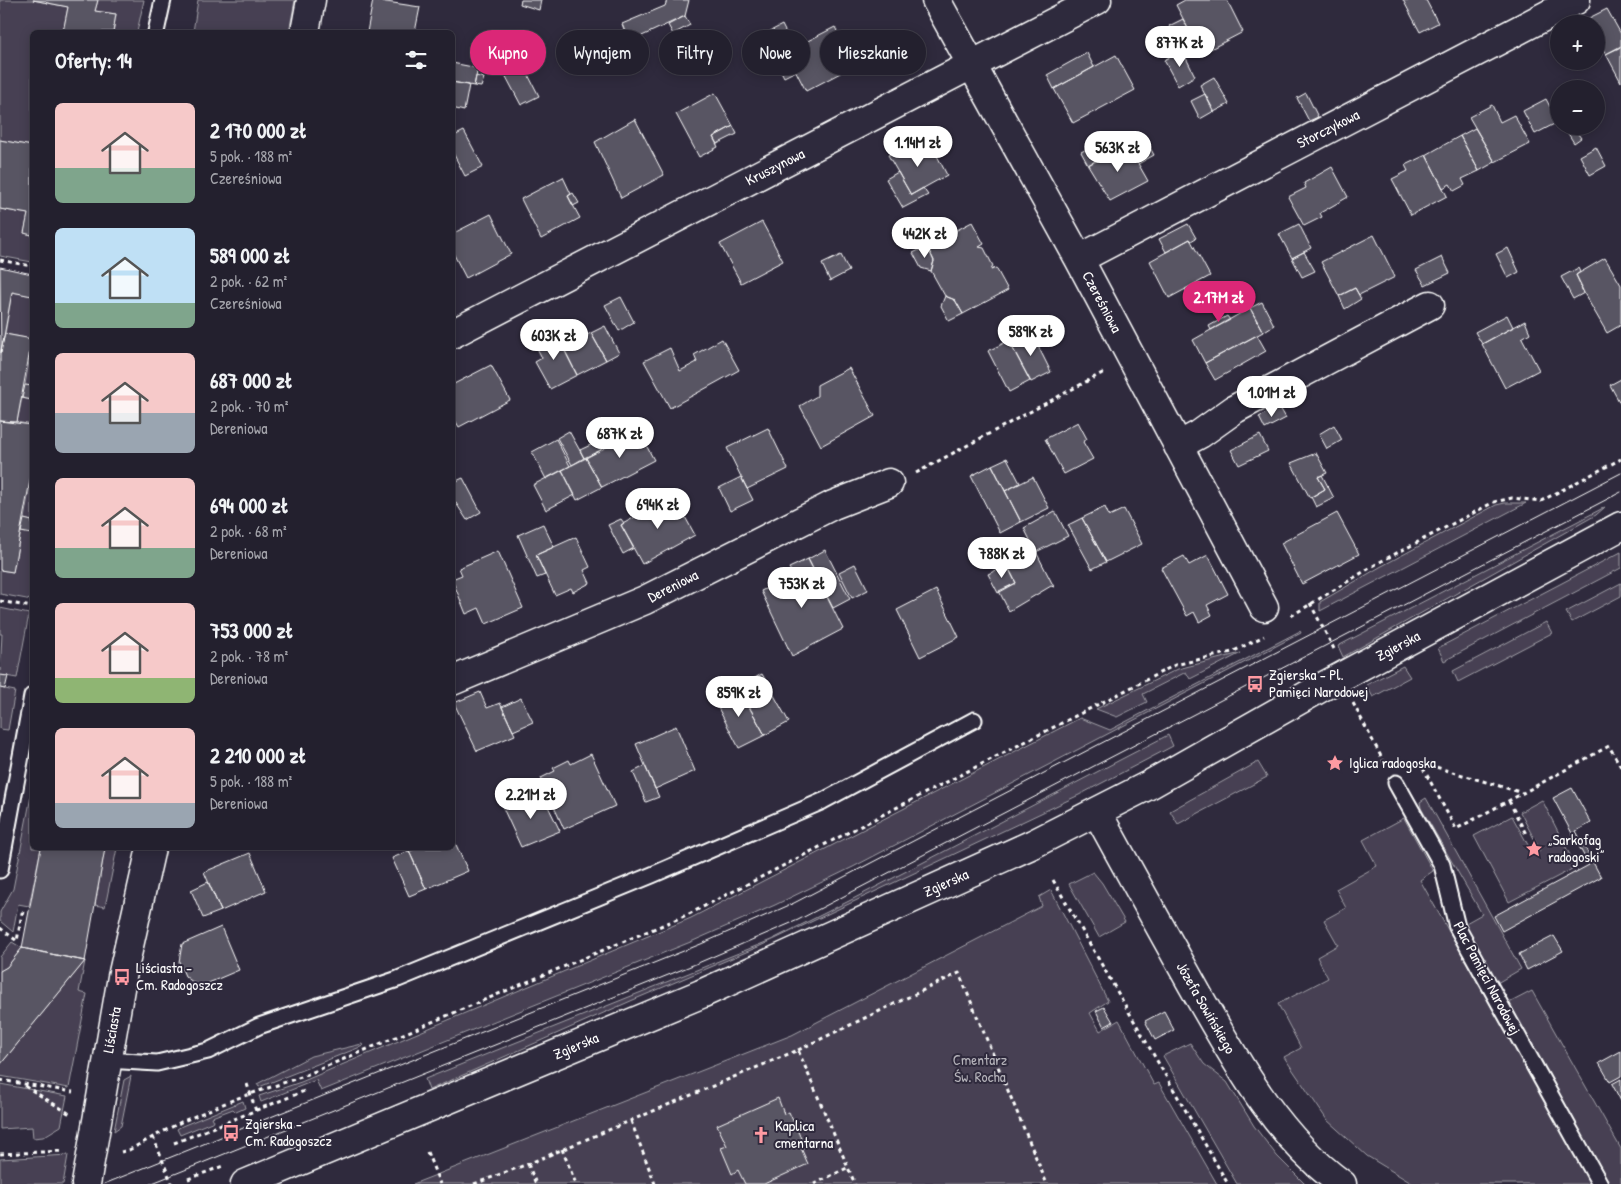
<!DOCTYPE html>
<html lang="pl">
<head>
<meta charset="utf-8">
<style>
	:root { --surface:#23202e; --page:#2b2836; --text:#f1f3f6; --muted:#a3a3aa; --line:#403e4a; --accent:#db2777 }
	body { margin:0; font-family:"Patrick Hand",sans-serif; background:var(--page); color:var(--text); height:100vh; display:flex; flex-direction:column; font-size:19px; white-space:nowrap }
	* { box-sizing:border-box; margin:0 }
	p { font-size:16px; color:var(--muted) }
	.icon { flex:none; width:28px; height:28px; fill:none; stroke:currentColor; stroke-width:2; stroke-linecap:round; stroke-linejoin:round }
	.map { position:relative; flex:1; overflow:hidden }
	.drawer { position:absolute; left:30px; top:30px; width:425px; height:820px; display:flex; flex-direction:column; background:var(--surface); border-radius:8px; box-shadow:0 2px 12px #0003,0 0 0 1px var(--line) }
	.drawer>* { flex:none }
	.guide { position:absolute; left:470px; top:30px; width:475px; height:45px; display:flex; gap:10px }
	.fabs { position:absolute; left:1550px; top:15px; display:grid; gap:10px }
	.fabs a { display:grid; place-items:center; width:55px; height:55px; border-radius:50%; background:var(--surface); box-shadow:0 2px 12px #0003,0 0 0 1px var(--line); font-size:25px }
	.price { position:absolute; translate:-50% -42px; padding:0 11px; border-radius:18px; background:#fff; color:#222; font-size:16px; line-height:32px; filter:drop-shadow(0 1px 2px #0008) }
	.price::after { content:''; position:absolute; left:50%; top:30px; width:15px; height:11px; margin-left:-8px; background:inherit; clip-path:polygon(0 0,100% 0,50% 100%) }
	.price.current { background:var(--accent); color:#fff }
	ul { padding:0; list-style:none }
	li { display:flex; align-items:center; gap:15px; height:125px; padding:0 25px }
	li span { display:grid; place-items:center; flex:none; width:140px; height:100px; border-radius:8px; color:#555 }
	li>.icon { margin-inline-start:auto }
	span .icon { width:60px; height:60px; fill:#fffc; stroke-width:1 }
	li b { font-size:21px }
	h2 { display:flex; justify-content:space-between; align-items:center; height:60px; padding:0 25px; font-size:21px }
	.pill { padding:0 18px; border-radius:22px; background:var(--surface); box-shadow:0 2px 12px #0003,0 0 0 1px var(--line); font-size:18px; line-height:45px }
	.pill.current { background:var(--accent); color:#fff }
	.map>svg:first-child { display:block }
	.green { fill:#464152; stroke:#a2a0a8 }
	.building { fill:#595564; stroke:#fff }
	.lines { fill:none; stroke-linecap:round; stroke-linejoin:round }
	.lane-casing { stroke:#fff; stroke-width:19 }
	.street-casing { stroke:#fff; stroke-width:31 }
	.secondary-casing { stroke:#fff; stroke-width:31 }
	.path { stroke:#fff; stroke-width:3; stroke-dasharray:4 4; stroke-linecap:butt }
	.lane { stroke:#2f2a3d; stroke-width:15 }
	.street { stroke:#2f2a3d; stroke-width:28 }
	.secondary { stroke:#2f2a3d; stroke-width:28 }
	.tram { stroke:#fff; stroke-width:1 }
	.labels { text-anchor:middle; stroke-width:4; stroke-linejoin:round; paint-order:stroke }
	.street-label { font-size:15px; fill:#fff; stroke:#2f2a3d }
	.poi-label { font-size:15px; fill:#fff; stroke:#2f2a3d; text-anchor:start }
	.park-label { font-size:15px; fill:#b5b3ba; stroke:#2f2a3d }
</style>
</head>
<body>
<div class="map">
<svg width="1621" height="1184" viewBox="0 0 1621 1184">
	<rect width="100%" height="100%" fill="#2f2a3d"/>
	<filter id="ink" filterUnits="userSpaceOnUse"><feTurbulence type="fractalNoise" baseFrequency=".02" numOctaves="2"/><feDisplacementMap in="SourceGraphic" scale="10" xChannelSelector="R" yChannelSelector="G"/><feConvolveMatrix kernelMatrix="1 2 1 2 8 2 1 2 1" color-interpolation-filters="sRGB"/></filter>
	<g filter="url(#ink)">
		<!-- green -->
		<path class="green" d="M0,0H33L68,7L63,32H32V146L0,140Z
			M98,0H144L137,32H113L116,14L95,11Z
			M198,0H295L289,32H193Z
			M0,209L28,214L24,233L32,235V262L0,256Z
			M12,292L32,296V339L5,334Z
			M32,344V386L25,385Z
			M22,398L32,400V425L17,422Z
			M31,480H32V521L24,519Z
			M1505,503H1526L1320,611V602L1380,567L1496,505Z
			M1605,507L1596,515L1343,657L1338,646Z
			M21,532L32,534V600L0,594V570L13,572Z
			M1621,552V568L1444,661L1438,648Z
			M1621,583V596L1572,622L1566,612Z
			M0,608L29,614L17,678L0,675L2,634H0Z
			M1546,622L1552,633L1458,682L1453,671Z
			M1300,631L1301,633L853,867L775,905L693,941L321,1091L316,1080L261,1102L259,1096L301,1082L691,918L1080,718L1110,730Z
			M1241,653L1190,679L1186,672L1143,694L1147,702L1117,717L1096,709L1178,669Z
			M1403,666L1410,677L1373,697L1366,685Z
			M0,688L15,691L8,730L0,729Z
			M1168,735L1173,746L1079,795L758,947L633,1000L429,1090L425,1079L771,940L849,901Z
			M1258,762L1267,777L1178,824L1170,811Z
			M32,791V848H41L29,906L18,904L13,932L0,921V912L13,889Z
			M1426,798L1521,969L1497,983L1464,924L1482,914L1421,808L1420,802Z
			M1542,800L1576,867L1509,902L1474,836L1512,816L1533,854L1540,850L1520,812Z
			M1404,818L1433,871L1420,880L1591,1184H1413L1367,1156L1327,1120L1284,1057L1301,1048L1278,1004L1328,978L1317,957L1338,945L1324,920L1346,908L1336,889L1377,866L1363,840Z
			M105,848H117L105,907L95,905Z
			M1093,872L1102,883L1125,922L1099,937L1069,884Z
			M1051,890L1108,1001L1090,1013L1100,1031L1119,1020L1154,1085L1159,1083L1217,1184H413L792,1035L1042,906L1039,897Z
			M12,942L22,948L7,967L0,971V957Z
			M85,961L79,992L87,994L69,1088L0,1076V1065Z
			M1532,991L1621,1149V1184H1610L1509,1003Z
			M1190,1043L1204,1064L1227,1082L1254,1126L1277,1156L1305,1184H1237L1163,1056Z
			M362,1044L363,1046L259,1087L257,1084L311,1056Z
			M131,1076L121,1126L114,1131L124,1080Z
			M0,1084L67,1096L61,1126L43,1137L33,1138L32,1127L0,1129Z
			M243,1101L245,1108L236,1112L233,1109L212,1117L214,1121L180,1135L177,1129L182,1126Z
			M68,1155L63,1184H0V1159Z"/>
		<!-- building -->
		<path class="building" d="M33,0H98L95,11L116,14L113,32H63L68,7Z
			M373,0L420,7L415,32H367Z
			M521,0H541L539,10L520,4Z
			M667,0H689L685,16L629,42L622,24L665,6Z
			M1185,0H1227L1243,32L1201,54L1176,5Z
			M1403,0H1426L1438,23L1420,32Z
			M1607,9L1621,34V46L1606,54L1596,37V24L1579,23Z
			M685,16L690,25L673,34L668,25Z
			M1183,19L1198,48L1185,55L1169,26Z
			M782,25L789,39L764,52L757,38Z
			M835,27L847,52L841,55L848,69L806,91L786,52Z
			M1621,47V82L1606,54Z
			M1182,50L1195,76L1178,86L1164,60Z
			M525,52L531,64L525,67L518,55Z
			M786,52L796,71L784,77L774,57Z
			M1087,53L1094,67L1054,89L1047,75Z
			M518,55L539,96L521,105L503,71L511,67L508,61Z
			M1116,55L1135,90L1073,123L1054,89Z
			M452,63L478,68L474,86L452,82Z
			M476,76L484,78L481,87L474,86Z
			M1214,77L1229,104L1214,112L1200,85Z
			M452,82L469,85L464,111L452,108Z
			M715,93L733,126L713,137L718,147L699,157L676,114Z
			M1306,93L1318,117L1309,121L1297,98Z
			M1205,94L1214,111L1200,119L1191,101Z
			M1546,99L1558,122L1535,134L1523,111Z
			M1492,105L1500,122L1514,115L1530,144L1495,162L1469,117Z
			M635,119L664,175L621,198L595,142Z
			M733,126L737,134L717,144L713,137Z
			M1572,126L1581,138L1574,143L1566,130Z
			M1475,128L1495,162L1479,171L1460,136Z
			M464,131L483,167L465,176L452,151V137Z
			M1143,135L1154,155L1138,164L1127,144Z
			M1460,136L1479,171L1462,179L1465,185L1454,191L1450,184L1443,188L1426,155Z
			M1110,137L1117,150L1088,165L1081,152Z
			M0,140L32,146V235L24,233L28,214L0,209Z
			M931,144L947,175L911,195L888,155L908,145L913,154Z
			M1127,144L1148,181L1110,201L1088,165Z
			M1596,147L1606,166L1590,175L1580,156Z
			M1426,155L1447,196L1411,215L1392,179L1408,171L1405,165Z
			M1332,167L1348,197L1320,213L1322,217L1304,226L1288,197L1306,188L1304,183Z
			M898,172L911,195L923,188L928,195L903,208L886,179Z
			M563,177L571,194L568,196L580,218L541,239L521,199Z
			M573,193L579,203L573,206L568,196Z
			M491,214L511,254L466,278L452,251V234Z
			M762,222L783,261L741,283L720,244Z
			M972,222L984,244L979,247L984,248L993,266L991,270L996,268L1008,290L963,314L955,300L945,296L931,271L934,261L927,246Z
			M1188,224L1196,238L1191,241L1190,239L1166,252L1159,239Z
			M1299,224L1311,248L1292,258L1279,234Z
			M1374,235L1395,277L1359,295L1355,288L1339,296L1321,262Z
			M1190,239L1210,276L1169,298L1150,261Z
			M927,246L934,261L931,271L921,268L913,253Z
			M1508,248L1519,272L1508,278L1496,254Z
			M1304,252L1315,271L1302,277L1292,258Z
			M841,255L849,271L830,281L822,264Z
			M1442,257L1450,273L1425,285L1416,270Z
			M1605,258L1621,285V325L1607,333L1581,288L1582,287L1576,275Z
			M0,267L32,274V296L12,292L1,353Z
			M1578,268L1580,272L1576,275L1584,293L1573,299L1561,277Z
			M1196,283L1199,289L1188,295L1185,289Z
			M1355,288L1361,299L1345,309L1339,296Z
			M945,296L955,300L963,314L949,321L941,306Z
			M621,297L634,322L619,331L605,305Z
			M1262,302L1274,325L1263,332L1250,308Z
			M1250,308L1263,332L1205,363L1193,340Z
			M1507,315L1513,327L1482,344L1475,332Z
			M1227,316L1230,320L1211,330L1209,326Z
			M577,320L585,336L591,333L606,360L577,375L555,331Z
			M1525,321L1530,333L1522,338L1539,370L1505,388L1482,344Z
			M605,326L619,353L606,360L591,333Z
			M555,331L577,375L550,389L535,362L542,358L534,342Z
			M1031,332L1051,372L1031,382L1010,343Z
			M5,334L32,339L17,422L0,421V353Z
			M1257,335L1266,351L1215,380L1205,363Z
			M722,339L739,370L670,408L644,361L670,348L680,371L697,362L694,355Z
			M1012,339L1013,341L1010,343L1030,381L1009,392L988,351Z
			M491,365L510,400L459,427L452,415V385Z
			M849,368L875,416L821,446L800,406L817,396V385Z
			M1621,379V405L1610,385Z
			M25,385L32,386V400L22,398Z
			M1279,406L1286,418L1265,429L1259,417Z
			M0,421L32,425V470L13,572L0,570Z
			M1078,422L1087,439L1083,442L1093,459L1064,474L1045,439Z
			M1334,425L1342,440L1327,449L1319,434Z
			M768,428L788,469L747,489L727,448Z
			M638,430L654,460L602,487L586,458Z
			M569,431L584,458L572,465L557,438Z
			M1260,435L1268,451L1239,465L1231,450Z
			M556,439L570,466L546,479L532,452Z
			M597,442L601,450L584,458L580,450Z
			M1316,453L1327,473L1318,477L1325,489L1310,498L1291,463Z
			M586,458L602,487L577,500L562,470Z
			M1007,458L1020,483L1005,491L992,465Z
			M992,465L1021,522L1000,533L971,476Z
			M562,470L575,495L546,510L533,485Z
			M1322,475L1334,498L1316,507L1311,497L1325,489L1318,477Z
			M741,477L753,500L730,511L719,488Z
			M1033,477L1049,508L1021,522L1005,491Z
			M463,478L481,512L467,520L452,497V483Z
			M673,495L695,535L642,564L621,525L642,513L644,517L659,509L657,504Z
			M1105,507L1109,516L1124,509L1142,544L1106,562L1082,518Z
			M1055,511L1068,536L1036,552L1024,528Z
			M1337,513L1359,554L1302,584L1281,543Z
			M1082,518L1106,562L1092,569L1068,525Z
			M24,519L32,521V534L21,532Z
			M621,519L624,523L621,525L634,548L623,554L608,525Z
			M543,524L554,547L536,555L545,575L537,578L518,535Z
			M576,537L590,567L584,570L590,583L573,592L571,588L555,595L536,555Z
			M1032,544L1054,587L1051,586L1009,611L999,591L1016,583L1004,559Z
			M825,550L850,599L833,608L808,559Z
			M498,551L523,608L486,624L479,608L466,614L452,579L462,575L459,568Z
			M1208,555L1228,594L1207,605L1212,615L1199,622L1194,612L1187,616L1161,568L1184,556L1189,565Z
			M808,559L843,629L792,656L761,591L793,575L789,568Z
			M855,564L868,590L852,598L839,572Z
			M1007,565L1016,583L998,593L988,574Z
			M936,590L959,637L920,657L897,610Z
			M762,674L789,722L765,735L738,687Z
			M0,675L8,676L5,689L0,688Z
			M738,687L765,735L739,748L714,700Z
			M480,692L487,708L500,703L515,735L477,751L454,703Z
			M521,698L533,722L513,731L502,707Z
			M676,726L695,771L655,789L636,744Z
			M591,754L615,806L564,829L541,778L555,771L553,768L569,760L571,764Z
			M645,766L659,797L646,802L633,772Z
			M1572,788L1591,823L1576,831L1601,877L1502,931L1494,916L1589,865L1553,798Z
			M541,792L560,831L521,847L503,808Z
			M452,836L468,871L426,889L409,851L419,848H452Z
			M41,848H105L85,961L22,948Z
			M409,851L426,889L409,896L392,858Z
			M250,853L266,891L221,911L204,872Z
			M208,882L221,911L203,918L191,890Z
			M221,927L239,970L199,987L185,976L179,962L182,944Z
			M1554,936L1563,951L1527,970L1519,954Z
			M22,948L85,961L0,1065V971L7,967Z
			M1104,1007L1113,1022L1104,1027L1096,1011Z
			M1164,1011L1174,1030L1155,1040L1145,1021Z
			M1621,1051V1076L1610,1082L1599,1063Z
			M1621,1079V1101L1612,1084Z
			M778,1098L784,1114L789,1112L805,1147L801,1148L808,1164L764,1184H745L738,1170L732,1174L721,1148L727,1146L717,1125Z"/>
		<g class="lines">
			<!-- lane casing -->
			<g class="lane-casing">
				<path id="lane" d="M156,32L163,0
					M1396,783L1442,865L1457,927L1600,1184
					M0,870L32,696
					M106,1060L157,1063L208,1051L259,1026L398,979L652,875L823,801L974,720"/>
			</g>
			<!-- street casing -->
			<g class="street-casing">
				<path id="street" d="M936,0L1079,259L1264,607
					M1079,259L1576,0
					M452,334L1097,0
					M1178,446L1200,434L1235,409L1430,305
					M452,681L645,600L833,505L889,483
					M1097,812C1130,873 1164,934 1198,995C1237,1063 1277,1137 1342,1184"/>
			</g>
			<!-- secondary casing -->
			<g class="secondary-casing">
				<path id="secondary" d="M305,32L311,0
					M86,1184L122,977L151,848
					M245,1184L701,994L1033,844L1149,785L1322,687L1621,526"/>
			</g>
			<!-- path -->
			<path class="path" d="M0,260L32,266
				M916,473L1106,371
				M0,601L32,607
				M1310,603L1334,649
				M1291,616L1378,563L1494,502L1512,498L1541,501L1621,459
				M1353,703L1385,764
				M1429,765L1523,793L1609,746L1621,767
				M1423,768L1456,829L1523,793
				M1509,801L1527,836
				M1053,880L1228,1184
				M0,928L17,941L22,913L28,914
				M798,1050L959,973L1047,1184
				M0,1080L73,1092
				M247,1084L256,1111
				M25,1086L70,1114
				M631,1121L655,1184
				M153,1137L172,1184
				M174,1143L307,1090
				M562,1149L576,1184
				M121,1152L129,1150L181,1122L235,1099L301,1077L689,914L1175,665L1232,652L1264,636
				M427,1152L440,1184
				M0,1154L63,1151
				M528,1164L536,1184
				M188,1179L223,1166
				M474,1184L528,1164L798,1050L855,1184
				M814,1184L849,1167"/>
			<!-- lane -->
			<use href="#lane" class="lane"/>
			<!-- street -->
			<use href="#street" class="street"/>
			<!-- secondary -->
			<use href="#secondary" class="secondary"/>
			<!-- tram -->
			<path class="tram" d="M104,1184L701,944L794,903L1621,473
				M150,1184L698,963L798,920L1621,492"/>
		</g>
	</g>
	<!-- icons -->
	<defs>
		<g id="bus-bare" transform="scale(1.35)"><path d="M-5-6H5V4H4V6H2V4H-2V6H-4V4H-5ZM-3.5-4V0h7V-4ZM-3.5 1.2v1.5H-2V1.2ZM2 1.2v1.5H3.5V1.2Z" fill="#ff9aa2" stroke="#2f2a3d" stroke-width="2.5" paint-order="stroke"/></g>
		<g id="sight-bare" transform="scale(1.35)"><path d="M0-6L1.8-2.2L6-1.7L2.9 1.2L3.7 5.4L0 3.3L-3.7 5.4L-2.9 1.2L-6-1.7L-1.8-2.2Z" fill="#ff9aa2" stroke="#2f2a3d" stroke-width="2.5" paint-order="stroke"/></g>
		<g id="church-bare" transform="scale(1.35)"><path d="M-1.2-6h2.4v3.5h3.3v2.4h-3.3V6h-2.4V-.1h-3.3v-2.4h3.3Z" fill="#ff9aa2" stroke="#2f2a3d" stroke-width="2.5" paint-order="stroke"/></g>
	</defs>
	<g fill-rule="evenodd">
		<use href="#bus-bare" x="1255" y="684"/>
		<use href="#sight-bare" x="1335" y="763"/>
		<use href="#sight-bare" x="1534" y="849"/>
		<use href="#bus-bare" x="122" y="977"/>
		<use href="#bus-bare" x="231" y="1133"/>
		<use href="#church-bare" x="761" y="1135"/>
	</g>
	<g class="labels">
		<!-- street labels -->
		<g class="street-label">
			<text transform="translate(1328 129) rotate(-27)" y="5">Storczykowa</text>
			<text transform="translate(775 167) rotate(-27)" y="5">Kruszynowa</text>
			<text transform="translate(1102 302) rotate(62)" y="5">Czereśniowa</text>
			<text transform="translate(673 586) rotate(-27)" y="5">Dereniowa</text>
			<text transform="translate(1398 646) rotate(-28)" y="5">Zgierska</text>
			<text transform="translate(946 883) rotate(-24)" y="5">Zgierska</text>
			<text transform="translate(1487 978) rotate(62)" y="5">Plac Pamięci Narodowej</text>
			<text transform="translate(1206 1008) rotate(60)" y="5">Józefa Sowińskiego</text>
			<text transform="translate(112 1030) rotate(-80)" y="5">Liściasta</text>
			<text transform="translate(576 1046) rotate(-23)" y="5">Zgierska</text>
		</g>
		<!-- poi labels -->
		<g class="poi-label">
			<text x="1269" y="680">Zgierska - Pl.<tspan x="1269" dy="17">Pamięci Narodowej</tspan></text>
			<text x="1349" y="768">Iglica radogoska</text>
			<text x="1548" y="845">„Sarkofag<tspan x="1548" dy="17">radogoski”</tspan></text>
			<text x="136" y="973">Liściasta -<tspan x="136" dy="17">Cm. Radogoszcz</tspan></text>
			<text x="245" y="1129">Zgierska -<tspan x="245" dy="17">Cm. Radogoszcz</tspan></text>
			<text x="775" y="1131">Kaplica<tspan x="775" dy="17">cmentarna</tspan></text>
		</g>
		<!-- park labels -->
		<g class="park-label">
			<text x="980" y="1065">Cmentarz<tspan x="980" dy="17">Św. Rocha</tspan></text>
		</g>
	</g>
</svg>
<div class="fabs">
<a>+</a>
<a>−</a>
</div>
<b class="price" style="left:1180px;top:68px">877K zł</b>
<b class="price" style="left:918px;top:168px">1.14M zł</b>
<b class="price" style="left:1118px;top:173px">563K zł</b>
<b class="price" style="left:925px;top:259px">442K zł</b>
<b class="price current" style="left:1219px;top:323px">2.17M zł</b>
<b class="price" style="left:1031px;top:357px">589K zł</b>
<b class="price" style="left:554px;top:361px">603K zł</b>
<b class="price" style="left:1272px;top:418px">1.01M zł</b>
<b class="price" style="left:620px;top:459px">687K zł</b>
<b class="price" style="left:658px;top:530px">694K zł</b>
<b class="price" style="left:1002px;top:579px">788K zł</b>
<b class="price" style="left:802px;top:609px">753K zł</b>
<b class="price" style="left:739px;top:718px">859K zł</b>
<b class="price" style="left:531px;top:820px">2.21M zł</b>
<div class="guide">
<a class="pill current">Kupno</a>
<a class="pill">Wynajem</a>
<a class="pill">Filtry</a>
<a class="pill">Nowe</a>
<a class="pill">Mieszkanie</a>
</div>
<section class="drawer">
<h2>Oferty: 14<svg class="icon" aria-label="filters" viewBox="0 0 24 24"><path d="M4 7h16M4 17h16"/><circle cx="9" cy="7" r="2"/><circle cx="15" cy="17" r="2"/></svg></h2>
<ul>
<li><span style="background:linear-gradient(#f6c9c9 65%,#7fa58c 0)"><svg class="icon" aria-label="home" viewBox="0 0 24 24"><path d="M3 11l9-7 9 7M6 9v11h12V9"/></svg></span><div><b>2 170 000 zł</b><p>5 pok. · 188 m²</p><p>Czereśniowa</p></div></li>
<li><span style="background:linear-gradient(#bfe0f5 75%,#7fa58c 0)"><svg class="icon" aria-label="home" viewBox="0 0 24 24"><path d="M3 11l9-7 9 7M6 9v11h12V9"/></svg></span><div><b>589 000 zł</b><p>2 pok. · 62 m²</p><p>Czereśniowa</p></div></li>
<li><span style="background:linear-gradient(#f6c9c9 60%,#9aa5b1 0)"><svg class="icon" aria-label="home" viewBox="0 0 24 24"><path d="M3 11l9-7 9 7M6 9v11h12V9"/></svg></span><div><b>687 000 zł</b><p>2 pok. · 70 m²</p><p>Dereniowa</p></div></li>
<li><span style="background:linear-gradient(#f6c9c9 70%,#7fa58c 0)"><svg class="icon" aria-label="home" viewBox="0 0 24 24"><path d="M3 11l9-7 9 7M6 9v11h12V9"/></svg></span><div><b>694 000 zł</b><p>2 pok. · 68 m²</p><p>Dereniowa</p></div></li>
<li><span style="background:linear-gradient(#f6c9c9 75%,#8fb573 0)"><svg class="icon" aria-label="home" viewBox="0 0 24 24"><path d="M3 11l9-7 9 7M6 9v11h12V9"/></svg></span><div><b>753 000 zł</b><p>2 pok. · 78 m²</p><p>Dereniowa</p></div></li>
<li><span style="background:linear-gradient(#f6c9c9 75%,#9aa5b1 0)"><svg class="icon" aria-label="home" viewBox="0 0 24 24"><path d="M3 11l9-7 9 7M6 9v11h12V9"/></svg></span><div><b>2 210 000 zł</b><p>5 pok. · 188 m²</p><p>Dereniowa</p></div></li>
</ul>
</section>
</div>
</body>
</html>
